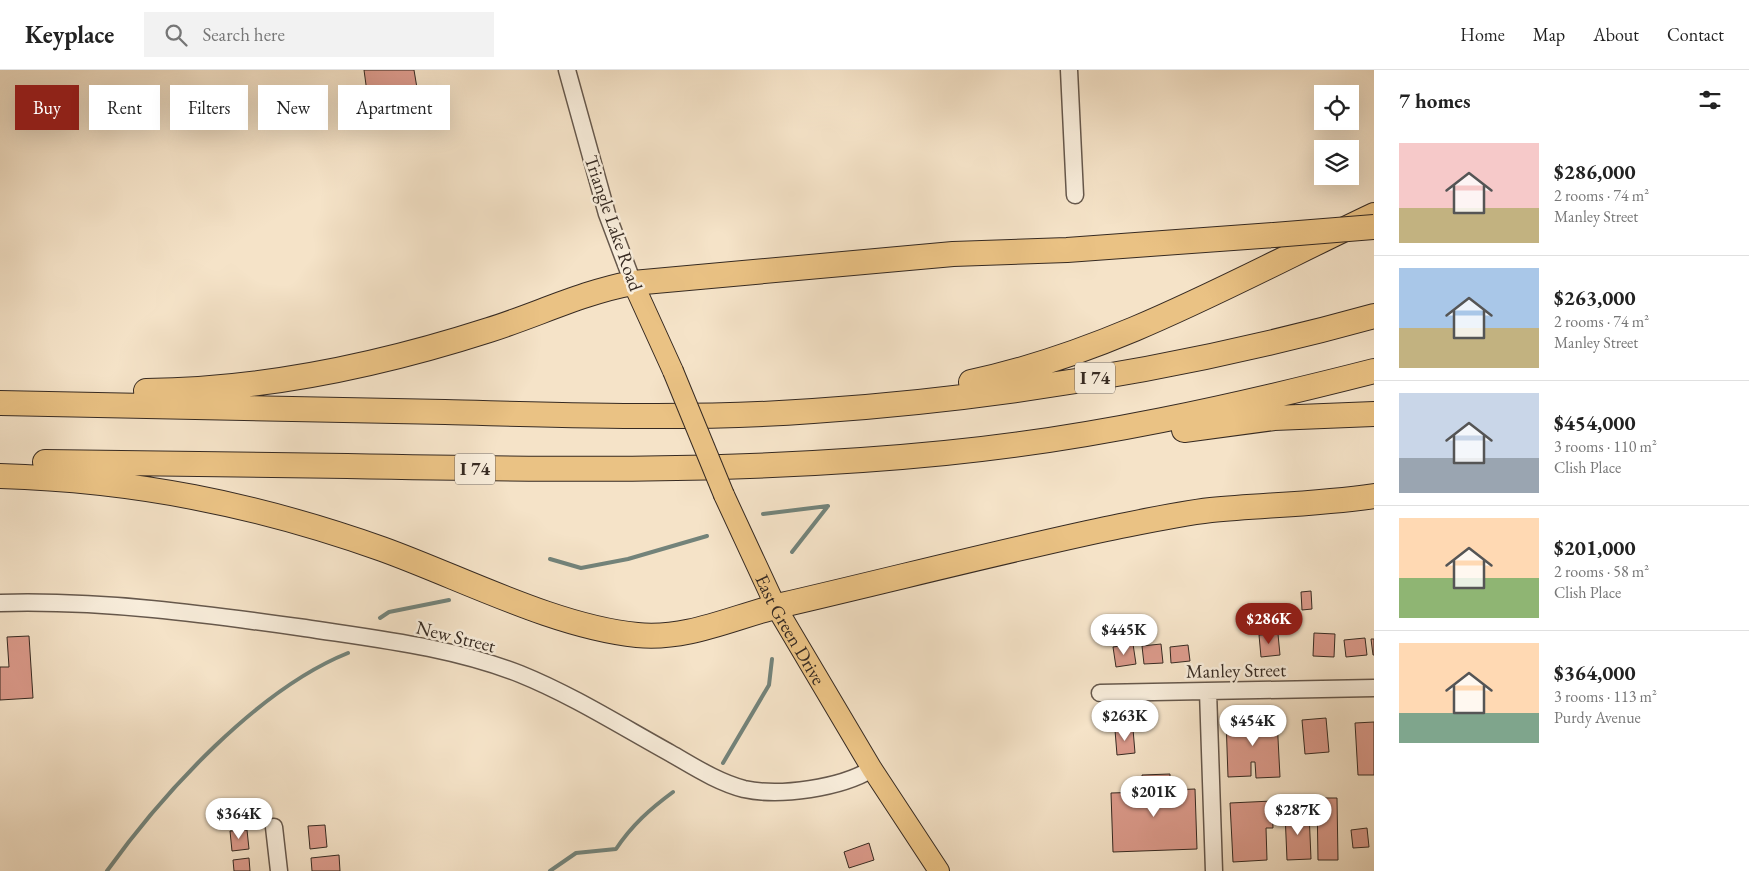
<!DOCTYPE html>
<html lang="en">
<head>
<meta charset="utf-8">
<style>
	:root { --surface:#fff; --page:#f2f2f2; --text:#222; --muted:#767676; --line:#e0e0e0; --accent:#8f2418 }
	body { margin:0; font-family:"EB Garamond",serif; background:var(--page); color:var(--text); height:100vh; display:flex; flex-direction:column; font-size:19px; white-space:nowrap }
	* { box-sizing:border-box; margin:0 }
	p { font-size:16px; color:var(--muted) }
	.icon { flex:none; width:28px; height:28px; fill:none; stroke:currentColor; stroke-width:2; stroke-linecap:round; stroke-linejoin:round }
	.map { position:relative; flex:1; overflow:hidden }
	.details { display:flex; flex-direction:column; background:var(--surface); width:375px }
	.details>* { flex:none }
	.banner { position:absolute; left:15px; top:15px; width:475px; height:45px; display:flex; gap:10px }
	.fabs { position:absolute; left:1314px; top:15px; display:grid; gap:10px }
	.fabs a { display:grid; place-items:center; width:45px; height:45px; border-radius:0px; background:var(--surface); box-shadow:0 5px 20px #0002; font-size:25px }
	.price { position:absolute; translate:-50% -42px; padding:0 11px; border-radius:18px; background:#fff; color:#222; font-size:16px; line-height:32px; filter:drop-shadow(0 1px 2px #0008) }
	.price::after { content:''; position:absolute; left:50%; top:30px; width:15px; height:11px; margin-left:-8px; background:inherit; clip-path:polygon(0 0,100% 0,50% 100%) }
	.price.active { background:var(--accent); color:#fff }
	ul { padding:0; list-style:none }
	li { display:flex; align-items:center; gap:15px; height:125px; padding:0 25px }
	li+li { border-top:1px solid var(--line) }
	li span { display:grid; place-items:center; flex:none; width:140px; height:100px; border-radius:0px; color:#555 }
	li>.icon { margin-inline-start:auto }
	span .icon { width:60px; height:60px; fill:#fffc; stroke-width:1 }
	li b { font-size:21px }
	h2 { display:flex; justify-content:space-between; align-items:center; height:60px; padding:0 25px; font-size:21px }
	.pill { padding:0 18px; border-radius:0px; background:var(--surface); box-shadow:0 5px 20px #0002; font-size:18px; line-height:45px }
	.pill.active { background:var(--accent); color:#fff }
	header { display:flex; align-items:center; gap:30px; box-sizing:border-box; height:70px; padding:0 25px; background:var(--surface); border-bottom:1px solid var(--line) }
	header strong { font-size:24px }
	nav { display:flex; gap:28px; margin-inline-start:auto; font-size:18px }
	.search { width:350px; height:45px; background:var(--page); display:flex; align-items:center; gap:12px; box-sizing:border-box; padding:0 18px; border-radius:0px; color:var(--muted); font-size:19px }
	main { display:flex; flex:1; min-height:0 }
	.map>svg:first-child { display:block }
	.lines { fill:none; stroke-linecap:round; stroke-linejoin:round }
	.stream { stroke:#73837a; stroke-width:4 }
	.building { fill:#dc9b8c; stroke:#362a22 }
	.minor-casing { stroke:#66584c; stroke-width:19 }
	.major-casing { stroke:#362a22; stroke-width:22 }
	.highway-casing { stroke:#362a22; stroke-width:26 }
	.minor { stroke:#f8eddb; stroke-width:16 }
	.major { stroke:#eac284; stroke-width:20 }
	.highway { stroke:#eac284; stroke-width:24 }
	.major-bridge-casing { stroke:#362a22; stroke-width:22; stroke-linecap:butt }
	.highway-bridge-casing { stroke:#362a22; stroke-width:26; stroke-linecap:butt }
	.major-bridge { stroke:#eac284; stroke-width:20 }
	.highway-bridge { stroke:#eac284; stroke-width:24 }
	.labels { text-anchor:middle; stroke-width:5; stroke-linejoin:round; paint-order:stroke }
	.shield { fill:#f8eddb; stroke:#70645a; stroke-width:1 }
	.shield-label { font-size:18px; font-weight:bold; fill:#362a22 }
	.street-label { font-size:19px; fill:#362a22; stroke:#f8eddb }
</style>
</head>
<body>
<header>
<strong>Keyplace</strong>
<div class="search"><svg class="icon" aria-label="search" viewBox="0 0 24 24"><circle cx="10" cy="10" r="6"/><path d="M15 15l6 6"/></svg>Search here</div>
<nav><a>Home</a><a>Map</a><a>About</a><a>Contact</a></nav>
</header>
<main>
<div class="map">
<svg width="1374" height="801" viewBox="0 0 1374 801">
	<rect width="100%" height="100%" fill="#f5e3c8"/>
	<filter id="stains"><feTurbulence type="fractalNoise" baseFrequency=".004" numOctaves="4"/><feColorMatrix values="0 0 0 0 .2 0 0 0 0 .09 0 0 0 0 .02 0 0 0 .5 -.17"/></filter>
	<radialGradient id="worn" r=".72"><stop offset=".6" stop-color="#630" stop-opacity="0"/><stop offset="1" stop-color="#630" stop-opacity=".3"/></radialGradient>
	<g class="lines">
		<!-- stream -->
		<path class="stream" d="M763,444L828,436
			M792,482L828,436
			M550,489L581,498L628,489L707,466
			M380,548L389,542L449,530
			M723,693L769,615L772,589
			M107,801C163,723 258,619 348,583
			M550,801L576,783L616,779C632,755 650,739 673,722"/>
	</g>
	<!-- building -->
	<path class="building" d="M364,0H414L419,30L369,37Z
		M1311,521L1312,539L1302,540L1301,522Z
		M1314,563L1335,564L1334,587L1313,586Z
		M1278,564L1280,585L1261,587L1259,565Z
		M29,566L33,628L0,630V597H9L7,567Z
		M1365,568L1367,585L1346,587L1344,570Z
		M1371,569H1374V585H1373Z
		M1133,574L1136,594L1116,597L1113,577Z
		M1161,574L1163,593L1144,594L1142,576Z
		M1188,575L1190,591L1171,593L1170,577Z
		M1252,648L1277,649L1280,707L1256,708L1255,692H1251V706L1228,707L1226,649Z
		M1326,648L1329,682L1305,684L1302,650Z
		M1374,652V705H1358L1355,653Z
		M1133,659L1135,683L1117,685L1115,660Z
		M1170,704V720L1195,719L1197,779L1113,782L1111,723L1143,722L1142,705Z
		M1317,728H1337L1338,790H1318Z
		M1272,731L1273,758H1266L1267,790L1233,792L1230,733Z
		M1309,742L1311,789L1287,790L1285,743Z
		M325,755L327,777L310,779L308,756Z
		M1367,758L1369,777L1353,778L1351,760Z
		M247,760L249,779L232,781L230,761Z
		M869,773L874,790L849,798L844,782Z
		M339,785L340,801H312L311,788Z
		M249,788L250,801H234L233,790Z"/>
	<g class="lines">
		<!-- minor casing -->
		<g class="minor-casing">
			<path id="minor" d="M567,0L607,144L633,213
				M1069,0L1075,125
				M0,533C102,530 205,544 305,558C377,569 451,577 520,604C572,625 621,656 670,683C693,696 717,712 744,719C780,727 841,718 872,699
				M1208,621L1214,801
				M1100,623L1374,618
				M274,757L279,801"/>
		</g>
		<!-- major casing -->
		<g class="major-casing">
			<g id="major">
				<path d="M633,213L673,301"/>
				<path id="s1" d="M724,425L776,537L872,699L939,801"/>
			</g>
		</g>
		<!-- highway casing -->
		<g class="highway-casing">
			<path id="highway" d="M971,312C1113,282 1243,207 1374,145
				M146,321C263,320 377,296 489,260C537,245 583,222 633,213L953,184L1067,180L1274,165
				M0,333C148,336 296,339 445,342C567,345 691,350 813,341C1003,328 1191,297 1374,246
				M1184,360L1274,348L1374,344
				M45,392C145,393 246,394 347,396C547,400 746,403 945,383C1090,369 1233,337 1374,301
				M0,406C134,410 255,434 382,479C460,507 555,557 637,565C688,570 733,547 782,535C890,510 998,482 1106,459C1141,452 1176,444 1211,440C1265,435 1320,434 1374,426"/>
		</g>
		<!-- minor -->
		<use href="#minor" class="minor"/>
		<!-- major -->
		<use href="#major" class="major"/>
		<!-- highway -->
		<use href="#highway" class="highway"/>
		<!-- major-bridge casing -->
		<g class="major-bridge-casing">
			<path id="major-bridge" d="M673,301L724,425"/>
		</g>
		<!-- highway-bridge casing -->
		<g class="highway-bridge-casing">
			<path id="highway-bridge" d="M1274,165L1374,157"/>
		</g>
		<!-- major-bridge -->
		<use href="#major-bridge" class="major-bridge"/>
		<!-- highway-bridge -->
		<use href="#highway-bridge" class="highway-bridge"/>
	</g>
	<g class="labels">
		<!-- shield labels -->
		<g class="shield">
			<rect x="1075" y="292.5" width="40" height="31" rx="4"/>
			<rect x="455" y="383.5" width="40" height="31" rx="4"/>
		</g>
		<g class="shield-label">
			<text x="1095" y="314">I 74</text>
			<text x="475" y="405">I 74</text>
		</g>
		<!-- street labels -->
		<g class="street-label">
			<text transform="translate(614 153) rotate(71)" y="7">Triangle Lake Road</text>
			<text dy="7" stroke="none"><textPath href="#s1" startOffset="150">East Green Drive</textPath></text>
			<text transform="translate(456 566) rotate(14)" y="7">New Street</text>
			<text transform="translate(1236 600) rotate(-1)" y="7">Manley Street</text>
		</g>
	</g>
	<rect width="100%" height="100%" filter="url(#stains)"/>
	<rect width="100%" height="100%" fill="url(#worn)"/>
</svg>
<div class="fabs">
<a><svg class="icon" aria-label="locate" viewBox="0 0 24 24"><circle cx="12" cy="12" r="6"/><path d="M12 2v4M12 18v4M2 12h4M18 12h4"/></svg></a>
<a><svg class="icon" aria-label="layers" viewBox="0 0 24 24"><path d="M12 4l9 5-9 5-9-5zM3 14l9 5 9-5"/></svg></a>
</div>
<b class="price active" style="left:1269px;top:575px">$286K</b>
<b class="price" style="left:1124px;top:586px">$445K</b>
<b class="price" style="left:1125px;top:672px">$263K</b>
<b class="price" style="left:1253px;top:677px">$454K</b>
<b class="price" style="left:1154px;top:748px">$201K</b>
<b class="price" style="left:1298px;top:766px">$287K</b>
<b class="price" style="left:239px;top:770px">$364K</b>
<div class="banner">
<a class="pill active">Buy</a>
<a class="pill">Rent</a>
<a class="pill">Filters</a>
<a class="pill">New</a>
<a class="pill">Apartment</a>
</div>
</div>
<section class="details">
<h2>7 homes<svg class="icon" aria-label="filters" viewBox="0 0 24 24"><path d="M4 7h16M4 17h16"/><circle cx="9" cy="7" r="2"/><circle cx="15" cy="17" r="2"/></svg></h2>
<ul>
<li><span style="background:linear-gradient(#f6c9c9 65%,#c2b280 0)"><svg class="icon" aria-label="home" viewBox="0 0 24 24"><path d="M3 11l9-7 9 7M6 9v11h12V9"/></svg></span><div><b>$286,000</b><p>2 rooms · 74 m²</p><p>Manley Street</p></div></li>
<li><span style="background:linear-gradient(#a9c7e8 60%,#c2b280 0)"><svg class="icon" aria-label="home" viewBox="0 0 24 24"><path d="M3 11l9-7 9 7M6 9v11h12V9"/></svg></span><div><b>$263,000</b><p>2 rooms · 74 m²</p><p>Manley Street</p></div></li>
<li><span style="background:linear-gradient(#c9d6e8 65%,#9aa5b1 0)"><svg class="icon" aria-label="home" viewBox="0 0 24 24"><path d="M3 11l9-7 9 7M6 9v11h12V9"/></svg></span><div><b>$454,000</b><p>3 rooms · 110 m²</p><p>Clish Place</p></div></li>
<li><span style="background:linear-gradient(#ffd9b3 60%,#8fb573 0)"><svg class="icon" aria-label="home" viewBox="0 0 24 24"><path d="M3 11l9-7 9 7M6 9v11h12V9"/></svg></span><div><b>$201,000</b><p>2 rooms · 58 m²</p><p>Clish Place</p></div></li>
<li><span style="background:linear-gradient(#ffd9b3 70%,#7fa58c 0)"><svg class="icon" aria-label="home" viewBox="0 0 24 24"><path d="M3 11l9-7 9 7M6 9v11h12V9"/></svg></span><div><b>$364,000</b><p>3 rooms · 113 m²</p><p>Purdy Avenue</p></div></li>
</ul>
</section>
</main>
</body>
</html>
